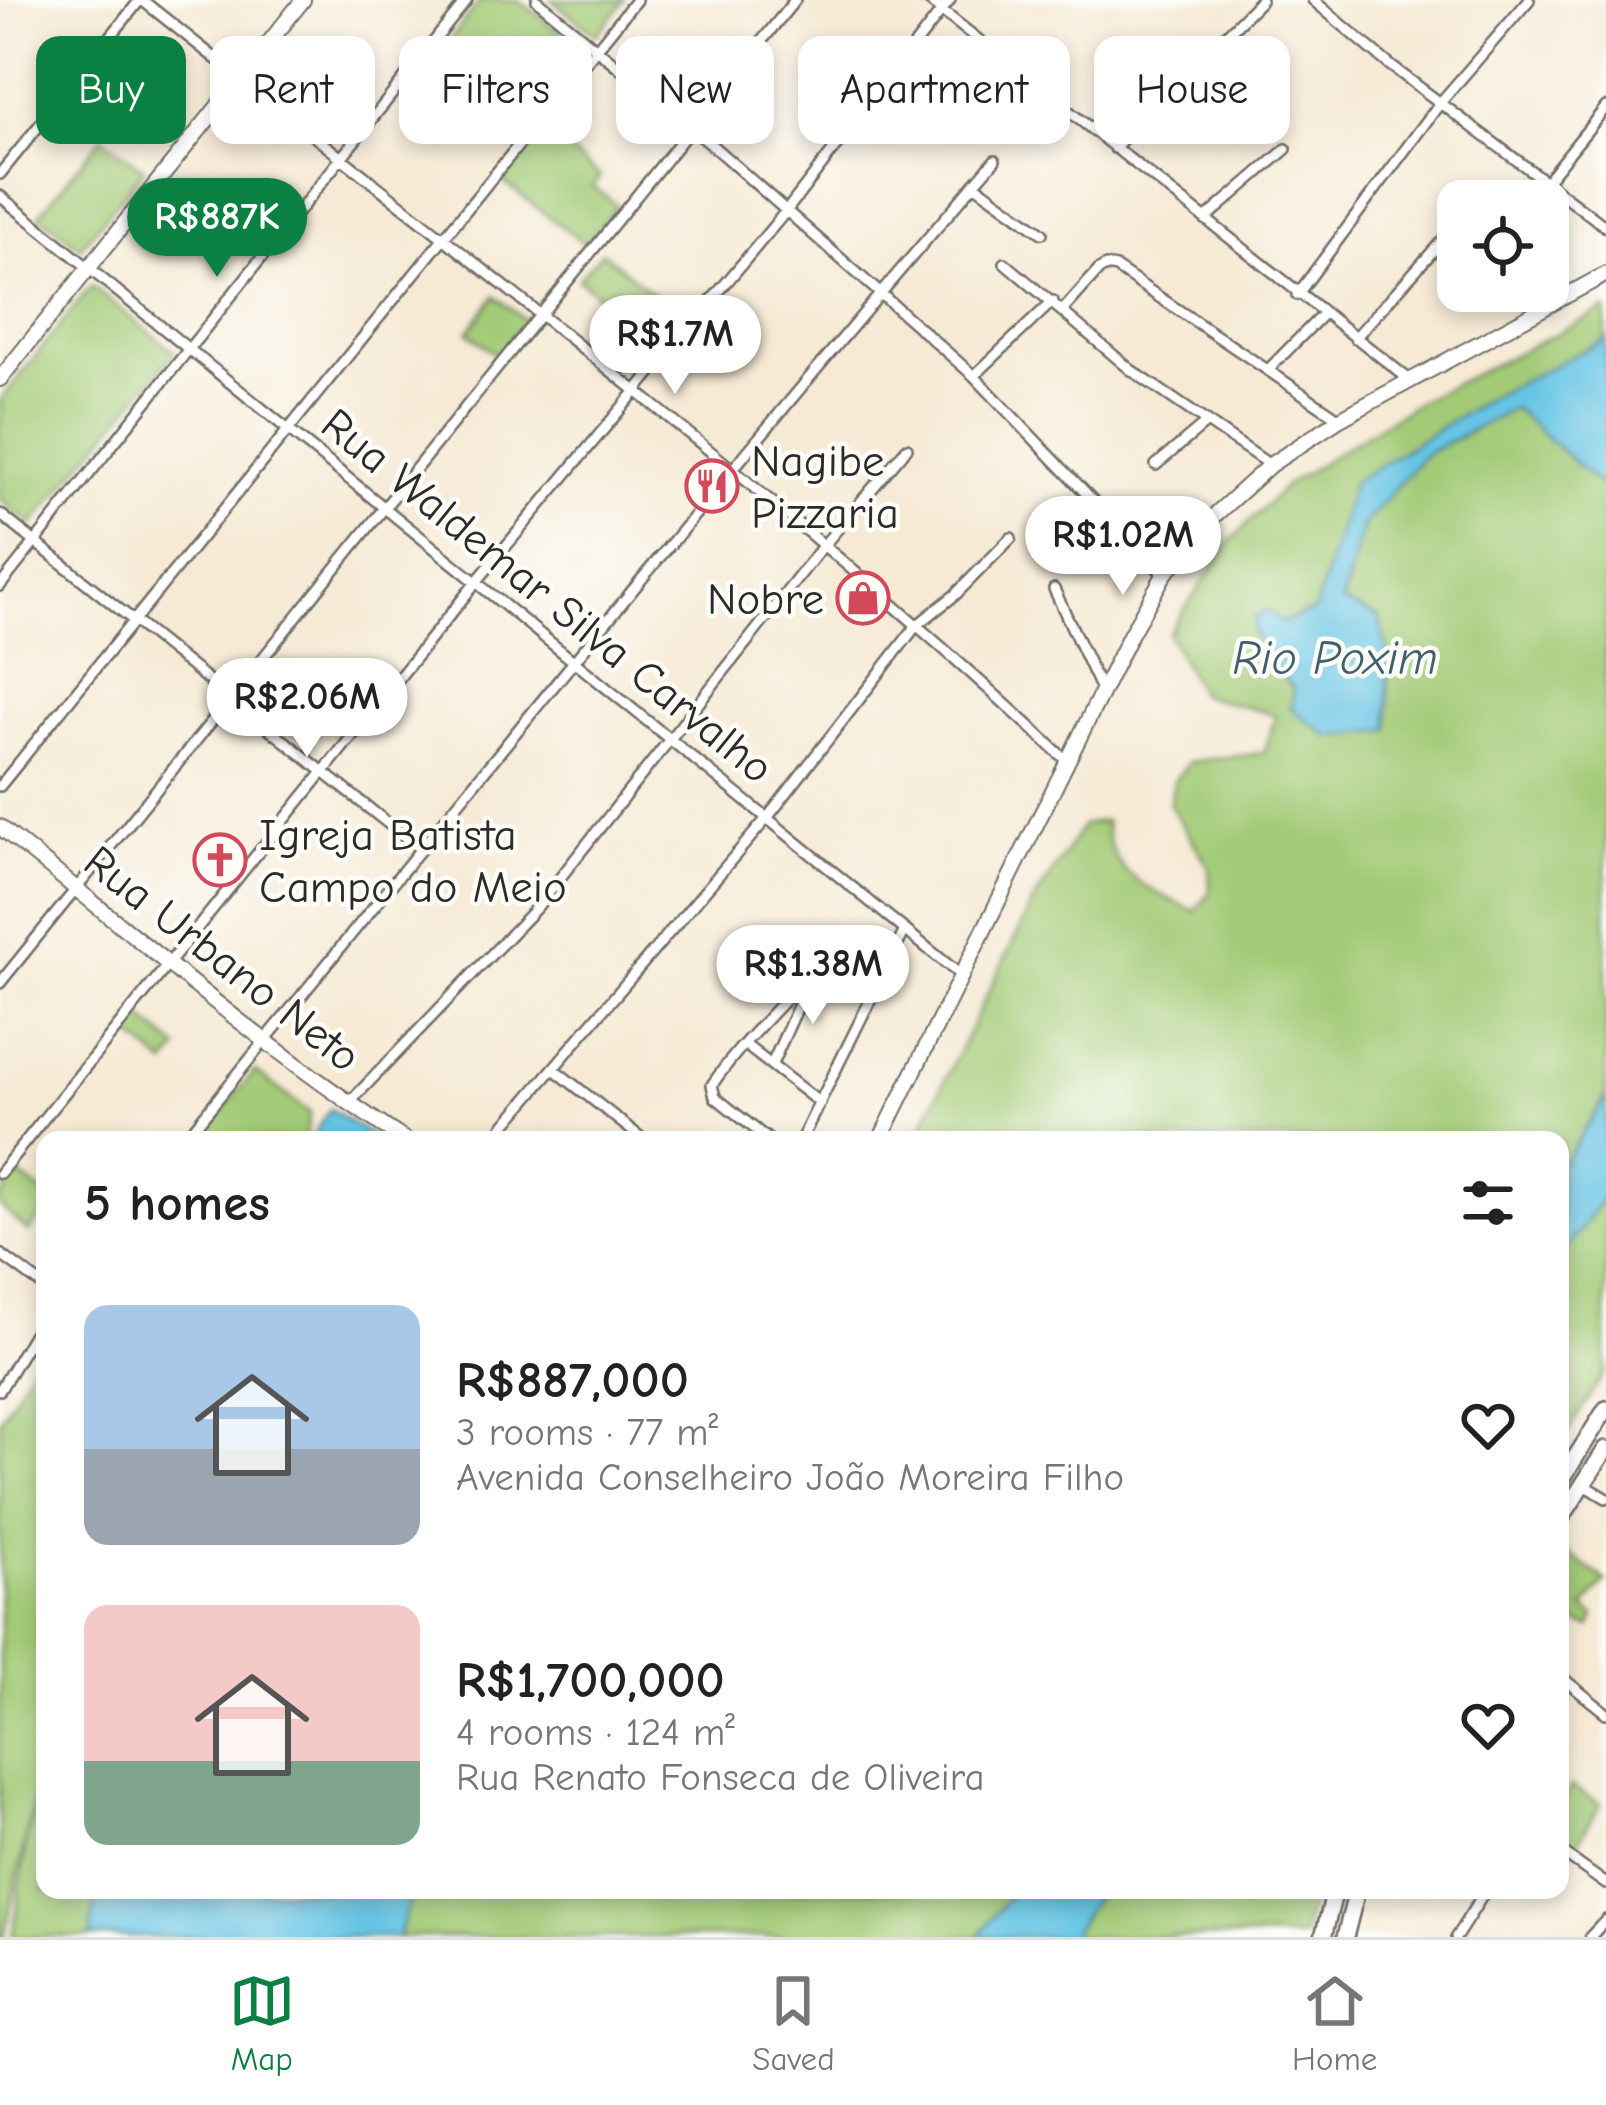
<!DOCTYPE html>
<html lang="en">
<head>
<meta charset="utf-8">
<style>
	:root { --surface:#fff; --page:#f6f6f6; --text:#222; --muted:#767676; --line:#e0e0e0; --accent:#0b8043 }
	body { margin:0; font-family:"Comic Neue",sans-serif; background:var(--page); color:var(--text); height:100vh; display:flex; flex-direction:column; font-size:45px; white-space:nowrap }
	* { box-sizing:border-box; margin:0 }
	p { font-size:39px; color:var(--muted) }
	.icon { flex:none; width:66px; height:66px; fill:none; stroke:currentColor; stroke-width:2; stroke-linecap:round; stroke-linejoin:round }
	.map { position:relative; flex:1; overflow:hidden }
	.sheet { position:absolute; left:36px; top:1131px; width:1533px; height:768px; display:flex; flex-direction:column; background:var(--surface); border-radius:24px; box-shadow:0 6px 18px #0003 }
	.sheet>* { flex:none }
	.top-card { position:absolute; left:36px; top:36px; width:1536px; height:108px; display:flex; gap:24px }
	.buttons { position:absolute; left:1437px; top:180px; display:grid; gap:24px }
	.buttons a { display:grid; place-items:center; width:132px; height:132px; border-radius:24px; background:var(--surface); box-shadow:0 6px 18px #0003; font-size:60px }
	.price { position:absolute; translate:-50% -102px; padding:0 27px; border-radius:42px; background:#fff; color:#222; font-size:39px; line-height:78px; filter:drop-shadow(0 3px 6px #0008) }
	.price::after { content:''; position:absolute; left:50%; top:72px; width:36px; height:27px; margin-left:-18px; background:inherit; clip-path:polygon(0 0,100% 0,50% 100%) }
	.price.on { background:var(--accent); color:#fff }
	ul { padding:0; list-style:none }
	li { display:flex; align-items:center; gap:36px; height:300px; padding:0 48px }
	li span { display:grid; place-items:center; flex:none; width:336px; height:240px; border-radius:24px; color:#555 }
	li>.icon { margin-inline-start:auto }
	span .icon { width:144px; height:144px; fill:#fffc; stroke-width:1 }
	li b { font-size:51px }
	h2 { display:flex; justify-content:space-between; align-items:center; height:144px; padding:0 48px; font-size:51px }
	.chip { padding:0 42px; border-radius:24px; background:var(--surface); box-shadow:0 6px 18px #0003; font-size:42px; line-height:108px }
	.chip.on { background:var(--accent); color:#fff }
	.tab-bar { display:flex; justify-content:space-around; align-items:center; height:168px; border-top:3px solid var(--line); background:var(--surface); font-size:33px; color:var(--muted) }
	.tab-bar a { display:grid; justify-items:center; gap:6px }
	.tab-bar .on { color:var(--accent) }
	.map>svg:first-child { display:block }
	.green { fill:#a3cb77; stroke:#677b51; stroke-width:3 }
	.water { fill:#66c5e5; stroke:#487888; stroke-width:3 }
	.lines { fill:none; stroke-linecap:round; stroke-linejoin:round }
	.street-casing { stroke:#726e66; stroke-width:14 }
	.secondary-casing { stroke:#726e66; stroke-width:18 }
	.primary-casing { stroke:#726e66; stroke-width:20 }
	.street { stroke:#fff; stroke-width:9 }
	.secondary { stroke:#fff; stroke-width:14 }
	.primary { stroke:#fff; stroke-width:15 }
	.labels { text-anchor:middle; stroke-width:9; stroke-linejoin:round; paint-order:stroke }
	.poi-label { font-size:45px; fill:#2b2b2b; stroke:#fdfcf7; text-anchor:start }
	.street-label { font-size:45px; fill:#2b2b2b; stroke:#fdfcf7 }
	.water-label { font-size:48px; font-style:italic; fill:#40616c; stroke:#fdfcf7 }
</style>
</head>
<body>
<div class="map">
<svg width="1606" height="1937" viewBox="0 0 1606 1937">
	<rect width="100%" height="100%" fill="#fdfcf7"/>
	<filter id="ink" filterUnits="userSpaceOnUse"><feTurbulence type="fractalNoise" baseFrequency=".00833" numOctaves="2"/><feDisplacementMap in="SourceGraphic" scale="24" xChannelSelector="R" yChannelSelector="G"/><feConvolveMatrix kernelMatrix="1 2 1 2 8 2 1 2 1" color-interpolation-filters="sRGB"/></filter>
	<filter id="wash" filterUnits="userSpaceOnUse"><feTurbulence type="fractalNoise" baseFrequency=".004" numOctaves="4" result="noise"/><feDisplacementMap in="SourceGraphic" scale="48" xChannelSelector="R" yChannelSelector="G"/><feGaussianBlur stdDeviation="2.7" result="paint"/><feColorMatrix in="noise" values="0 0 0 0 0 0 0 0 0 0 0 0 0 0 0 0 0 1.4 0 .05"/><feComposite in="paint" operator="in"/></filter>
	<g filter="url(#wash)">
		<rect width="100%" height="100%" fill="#f6ead5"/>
		<!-- green -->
		<path class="green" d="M481,0H519L579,47L515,129L431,64Z
			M551,0H625L597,35Z
			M966,46L982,57L947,108L931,95Z
			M543,130L600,176L593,187L617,205L586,245L502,181Z
			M102,137L144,169L80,248L39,215Z
			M602,252L683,318L660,347L578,279Z
			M91,286L175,352L32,525L0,500V401Z
			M495,296L526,321L497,356L468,332Z
			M1606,309V339L1487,399L1353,482L1315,611L1253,632L1260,653L1294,689L1292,708L1329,736L1389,730L1386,646L1342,603L1363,526L1424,455L1514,408L1606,491V1097L1560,1167V1140H915L1031,906L1083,825L1105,821C1109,877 1151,890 1195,911L1210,893L1209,867L1170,805L1174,781L1189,762L1263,753L1276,715L1200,695L1168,634L1229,543L1286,485L1418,402Z
			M140,1016L179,1049L166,1065L127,1032Z
			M254,1071L310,1113L305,1140H200Z
			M19,1175L45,1194V1213L28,1232L0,1206V1198Z
			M1606,1193V1371L1560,1443V1259Z
			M45,1342V1749L4,1937H0V1420Z
			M1560,1548L1606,1581L1584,1608L1595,1616L1591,1627L1560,1618Z
			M45,1771V1890H97L90,1937H12L28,1835Z
			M1571,1787L1601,1804L1574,1848L1560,1839V1803Z
			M413,1890H1013L978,1937H398Z
			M1100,1890H1313L1303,1937H1070Z"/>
		<!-- water -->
		<path class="water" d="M1606,339V491L1514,408L1424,455L1363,526L1342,602L1379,617L1386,646L1389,730L1330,737L1291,708L1294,689C1275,666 1251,650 1254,618L1268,610L1282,623L1315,610L1353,482L1487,399Z
			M1606,1097V1193L1560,1259V1167Z
			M330,1109L378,1140H310Z
			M97,1890H413L398,1937H90Z
			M1013,1890H1100L1070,1937H978Z"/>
	</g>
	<g filter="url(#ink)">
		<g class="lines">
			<!-- street casing -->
			<g class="street-casing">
				<path id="street" d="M142,0C454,250 777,489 1068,762
					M537,0L690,126L974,376L1164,575
					M928,0L1411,381
					M1313,0L1391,66L1606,227
					M1114,148L1261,0
					M0,174L140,0
					M974,184L1042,233
					M1544,184L1606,107
					M0,196L963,977
					M1205,219L1286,149
					M1005,263L1131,370L1270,465
					M1517,291L1543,310
					M1297,295L1440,103L1529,0
					M1064,309L1099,270L1106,266L1116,268L1340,419
					M1355,338L1458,223
					M1268,370L1323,314
					M974,376L1053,301
					M1156,465L1207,422
					M0,514L420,849
					M0,586L467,0
					M1054,589L1102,692
					M0,786L636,0
					M0,983L795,0
					M744,1044L820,1103
					M772,1064L809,982
					M555,1070L644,1140
					M348,1104L537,907L823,546L907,448
					M184,1140C452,811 718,480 995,160
					M492,1140L768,817L916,626L955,595L1011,538
					M769,1140L715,1097L712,1085C748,1031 801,991 837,936
					M801,1140L904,932
					M0,1173L477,581L787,210L950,0
					M0,1254L45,1287
					M0,1390L45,1315
					M1583,1484L1606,1498
					M1560,1676L1606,1713
					M1560,1851L1606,1884
					M1456,1937L1486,1890
					M1590,1937L1606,1920"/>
			</g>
			<!-- secondary casing -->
			<g class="secondary-casing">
				<path id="secondary" d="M0,379L303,0
					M0,827C133,933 262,1048 405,1140
					M880,1140L1130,635L1164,575L1216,514L1270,465L1340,419L1606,274"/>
			</g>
			<!-- primary casing -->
			<g class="primary-casing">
				<path id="primary" d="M1560,1482L1606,1409
					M1560,1520L1606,1449
					M1323,1937L1335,1890
					M1345,1937L1357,1890"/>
			</g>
			<!-- street -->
			<use href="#street" class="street"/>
			<!-- secondary -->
			<use href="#secondary" class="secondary"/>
			<!-- primary -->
			<use href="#primary" class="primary"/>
		</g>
	</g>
	<!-- icons -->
	<defs>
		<g id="restaurant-ring" transform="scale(2.7)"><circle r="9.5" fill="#fdfcf7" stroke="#d1495b" stroke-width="1.5"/><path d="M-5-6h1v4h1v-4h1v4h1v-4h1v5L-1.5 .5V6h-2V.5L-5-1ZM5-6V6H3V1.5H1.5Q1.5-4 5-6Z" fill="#d1495b"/></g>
		<g id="shop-ring" transform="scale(2.7)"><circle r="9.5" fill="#fdfcf7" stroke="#d1495b" stroke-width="1.5"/><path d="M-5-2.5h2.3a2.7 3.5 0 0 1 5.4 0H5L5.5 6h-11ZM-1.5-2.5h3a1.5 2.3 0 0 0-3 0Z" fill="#d1495b"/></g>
		<g id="church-ring" transform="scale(2.7)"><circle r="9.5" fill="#fdfcf7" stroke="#d1495b" stroke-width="1.5"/><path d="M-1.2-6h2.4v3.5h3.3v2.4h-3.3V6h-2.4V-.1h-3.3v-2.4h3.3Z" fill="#d1495b"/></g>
	</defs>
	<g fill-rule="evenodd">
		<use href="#restaurant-ring" x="712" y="486"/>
		<use href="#shop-ring" x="863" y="598"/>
		<use href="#church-ring" x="220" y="860"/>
	</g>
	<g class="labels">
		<!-- poi labels -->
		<g class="poi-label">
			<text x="751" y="476">Nagibe<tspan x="751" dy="52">Pizzaria</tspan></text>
			<text x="824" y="614" text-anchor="end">Nobre</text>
			<text x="259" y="850">Igreja Batista<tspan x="259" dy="52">Campo do Meio</tspan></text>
		</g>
		<!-- street labels -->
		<g class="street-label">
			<text transform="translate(548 595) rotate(39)" y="16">Rua Waldemar Silva Carvalho</text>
			<text transform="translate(223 958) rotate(38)" y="16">Rua Urbano Neto</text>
		</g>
		<!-- water labels -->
		<g class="water-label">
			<text x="1335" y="674">Rio Poxim</text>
		</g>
	</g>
</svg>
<div class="buttons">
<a><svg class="icon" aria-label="locate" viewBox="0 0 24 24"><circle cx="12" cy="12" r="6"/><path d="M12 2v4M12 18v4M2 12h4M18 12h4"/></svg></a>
</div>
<b class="price on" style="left:217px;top:280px">R$887K</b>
<b class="price" style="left:675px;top:397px">R$1.7M</b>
<b class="price" style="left:1123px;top:598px">R$1.02M</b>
<b class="price" style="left:307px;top:760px">R$2.06M</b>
<b class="price" style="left:813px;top:1027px">R$1.38M</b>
<div class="top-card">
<a class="chip on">Buy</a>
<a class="chip">Rent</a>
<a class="chip">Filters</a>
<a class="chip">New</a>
<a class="chip">Apartment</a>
<a class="chip">House</a>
</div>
<section class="sheet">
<h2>5 homes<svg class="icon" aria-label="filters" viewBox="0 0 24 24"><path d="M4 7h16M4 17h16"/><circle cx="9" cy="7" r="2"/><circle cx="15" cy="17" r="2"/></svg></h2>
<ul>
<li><span style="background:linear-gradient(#a9c7e8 60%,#9aa5b1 0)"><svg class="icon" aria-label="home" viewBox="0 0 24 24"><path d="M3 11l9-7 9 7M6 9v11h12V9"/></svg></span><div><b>R$887,000</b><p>3 rooms · 77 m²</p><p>Avenida Conselheiro João Moreira Filho</p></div><svg class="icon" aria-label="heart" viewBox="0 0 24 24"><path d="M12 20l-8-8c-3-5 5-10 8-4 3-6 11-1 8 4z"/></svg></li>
<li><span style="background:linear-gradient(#f6c9c9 65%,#7fa58c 0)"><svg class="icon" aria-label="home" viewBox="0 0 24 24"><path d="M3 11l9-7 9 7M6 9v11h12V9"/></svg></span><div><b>R$1,700,000</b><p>4 rooms · 124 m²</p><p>Rua Renato Fonseca de Oliveira</p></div><svg class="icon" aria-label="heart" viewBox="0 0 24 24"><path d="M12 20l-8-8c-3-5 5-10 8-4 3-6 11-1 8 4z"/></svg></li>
</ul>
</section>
</div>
<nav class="tab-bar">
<a class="on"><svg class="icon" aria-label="map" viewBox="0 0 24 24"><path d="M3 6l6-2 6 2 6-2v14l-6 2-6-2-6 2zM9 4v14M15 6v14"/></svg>Map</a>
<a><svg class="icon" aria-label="saved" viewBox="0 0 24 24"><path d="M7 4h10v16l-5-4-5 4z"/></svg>Saved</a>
<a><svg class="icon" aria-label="home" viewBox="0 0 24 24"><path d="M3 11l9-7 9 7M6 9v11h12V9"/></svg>Home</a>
</nav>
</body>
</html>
